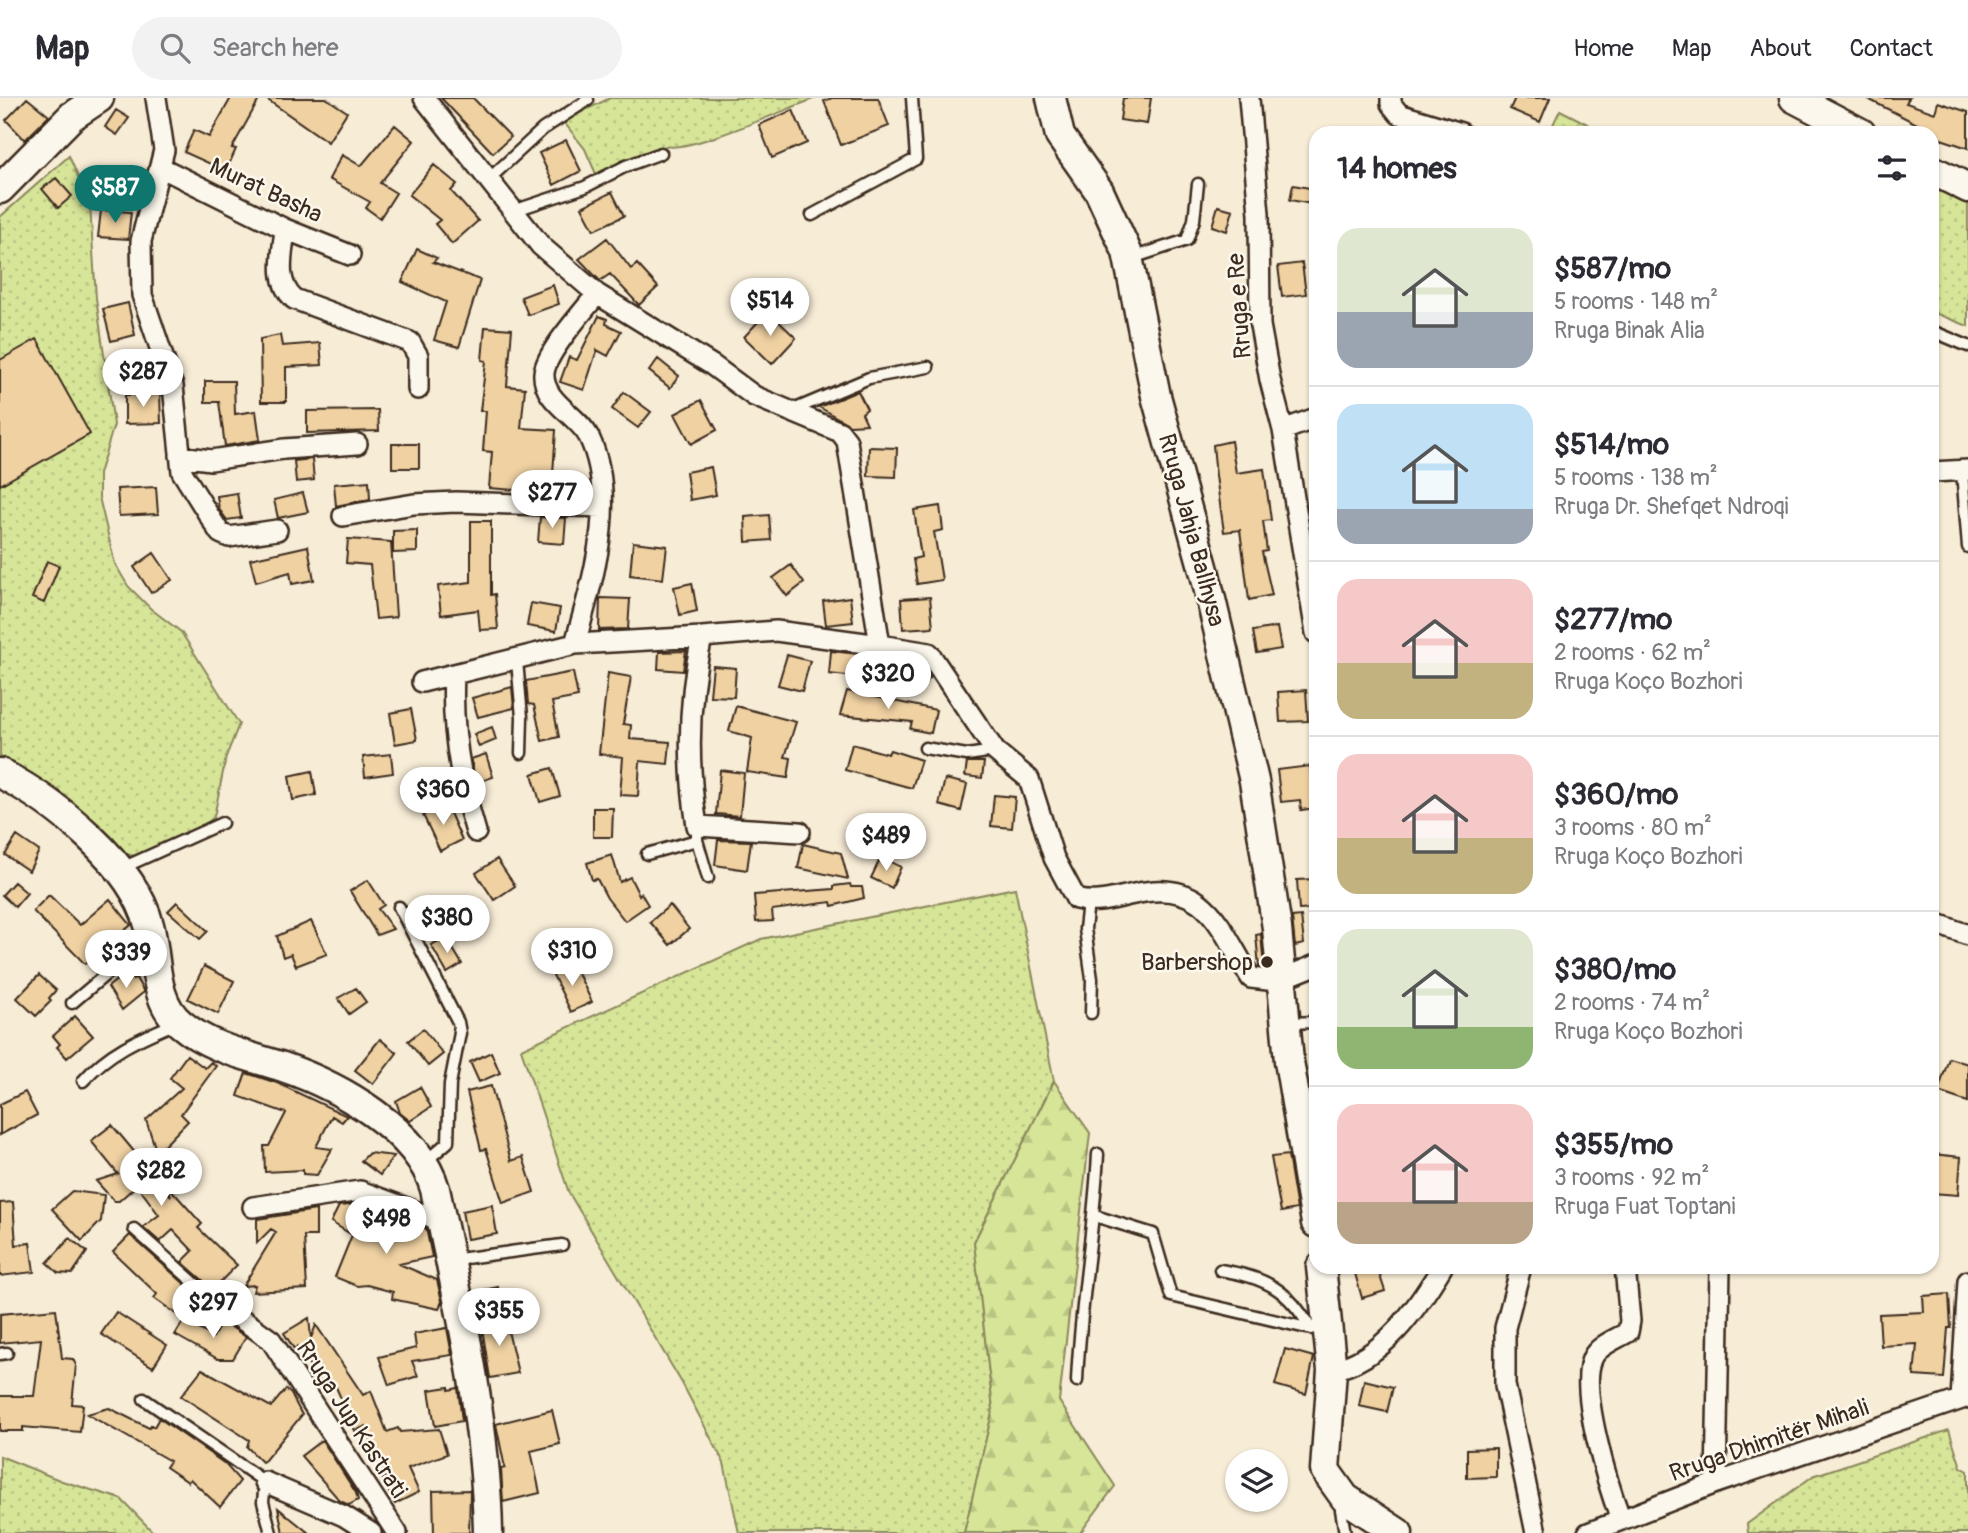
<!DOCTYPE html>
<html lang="en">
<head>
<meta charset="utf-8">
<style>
	:root { --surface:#fff; --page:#f2f2f3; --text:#2b2b33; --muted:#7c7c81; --line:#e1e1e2; --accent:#0f766e }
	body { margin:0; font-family:Pangolin,sans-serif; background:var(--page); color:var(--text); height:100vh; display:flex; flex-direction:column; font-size:26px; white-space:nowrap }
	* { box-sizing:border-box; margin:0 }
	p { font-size:23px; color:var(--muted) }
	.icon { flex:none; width:38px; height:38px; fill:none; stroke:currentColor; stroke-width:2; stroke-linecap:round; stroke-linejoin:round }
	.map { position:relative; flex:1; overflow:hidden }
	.panel { position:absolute; left:1309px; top:28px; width:630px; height:1148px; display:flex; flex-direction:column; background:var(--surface); border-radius:21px; box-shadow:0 2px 5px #0004 }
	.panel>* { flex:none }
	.buttons { position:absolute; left:1225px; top:1351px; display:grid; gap:14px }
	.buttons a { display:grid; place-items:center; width:63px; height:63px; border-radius:50%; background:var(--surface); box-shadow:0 2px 5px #0004; font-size:35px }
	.price { position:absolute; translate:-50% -60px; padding:0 16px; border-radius:24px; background:#fff; color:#222; font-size:23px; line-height:46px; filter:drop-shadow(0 2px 4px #0008) }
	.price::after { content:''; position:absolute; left:50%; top:42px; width:21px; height:16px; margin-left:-10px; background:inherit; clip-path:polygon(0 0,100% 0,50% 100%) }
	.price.current { background:var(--accent); color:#fff }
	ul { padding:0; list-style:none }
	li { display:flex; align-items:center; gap:21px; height:175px; padding:0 28px }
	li+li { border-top:2px solid var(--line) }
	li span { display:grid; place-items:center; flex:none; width:196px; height:140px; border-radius:21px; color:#555 }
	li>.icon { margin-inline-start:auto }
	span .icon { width:84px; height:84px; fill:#fffc; stroke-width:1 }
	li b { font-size:30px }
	h2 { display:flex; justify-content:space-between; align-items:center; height:84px; padding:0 28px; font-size:30px }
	header { display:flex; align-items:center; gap:42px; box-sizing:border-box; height:98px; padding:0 35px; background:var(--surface); border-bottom:2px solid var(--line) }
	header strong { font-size:33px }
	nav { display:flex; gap:38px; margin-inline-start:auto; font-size:24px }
	.search { width:490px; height:63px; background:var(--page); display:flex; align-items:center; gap:18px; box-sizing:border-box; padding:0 24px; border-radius:38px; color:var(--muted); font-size:26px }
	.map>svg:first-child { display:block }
	.grass { fill:url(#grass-dots); stroke:#89885b; stroke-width:2 }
	.forest { fill:url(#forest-firs); stroke:#89885b; stroke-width:2 }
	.building { fill:#efd1a2; stroke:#3b2a1e; stroke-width:2 }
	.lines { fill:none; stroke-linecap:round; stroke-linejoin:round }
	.lane-casing { stroke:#3b2a1e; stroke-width:15 }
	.street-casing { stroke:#3b2a1e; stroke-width:24 }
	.secondary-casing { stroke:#3b2a1e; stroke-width:33 }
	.lane { stroke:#fbf7ec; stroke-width:10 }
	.street { stroke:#fbf7ec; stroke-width:19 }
	.secondary { stroke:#fbf7ec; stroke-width:28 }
	.poi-dot { fill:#3b2a1e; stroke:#fbf7ec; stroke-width:2.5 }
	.labels { text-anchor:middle; stroke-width:5; stroke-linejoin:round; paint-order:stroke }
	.street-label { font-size:24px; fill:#3b2a1e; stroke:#fbf7ec }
	.poi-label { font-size:24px; fill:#3b2a1e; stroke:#fbf7ec; text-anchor:end }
</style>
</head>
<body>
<header>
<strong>Map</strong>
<div class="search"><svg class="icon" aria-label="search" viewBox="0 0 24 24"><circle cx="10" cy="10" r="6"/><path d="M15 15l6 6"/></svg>Search here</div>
<nav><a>Home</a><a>Map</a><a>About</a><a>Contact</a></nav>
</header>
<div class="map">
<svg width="1968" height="1435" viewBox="0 0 1968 1435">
	<defs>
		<pattern id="grass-dots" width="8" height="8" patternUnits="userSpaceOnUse" patternTransform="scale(1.75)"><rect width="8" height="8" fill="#d7e598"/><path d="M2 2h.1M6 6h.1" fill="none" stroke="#b9c583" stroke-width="1.8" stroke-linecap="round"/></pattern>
		<pattern id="forest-firs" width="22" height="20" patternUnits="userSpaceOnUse" patternTransform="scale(1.75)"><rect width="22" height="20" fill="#d7e598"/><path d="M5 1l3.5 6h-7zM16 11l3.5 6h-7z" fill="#b9c583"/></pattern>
	</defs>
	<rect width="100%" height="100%" fill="#f7ecd6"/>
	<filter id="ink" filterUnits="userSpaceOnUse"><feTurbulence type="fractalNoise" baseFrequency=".0143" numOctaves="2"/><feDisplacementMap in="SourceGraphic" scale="14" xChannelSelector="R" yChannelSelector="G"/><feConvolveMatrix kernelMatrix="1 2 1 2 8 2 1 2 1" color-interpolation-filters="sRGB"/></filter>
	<g filter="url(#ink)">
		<!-- grass -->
		<path class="grass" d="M610,0H816C788,10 689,55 666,48L596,76L585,51L563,23Z
			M1560,12L1605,35H1549Z
			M69,58L90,107L96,200L114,327L99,376V399L115,466L128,488L151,511L181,534L239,626L226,659L214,719L201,730L139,759L126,756L0,663V119Z
			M1932,88L1968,104V228L1932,214Z
			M1015,790L1054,983L974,1144L993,1311L964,1435H739L724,1365L682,1285L569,1095L521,951L761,841Z
			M1949,1332L1961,1369L1968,1373V1435H1748L1747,1426L1813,1378Z
			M0,1358L62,1383L121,1401L154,1435H0Z"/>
		<!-- forest -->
		<path class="forest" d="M1054,983L1090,1035L1059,1303L1115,1388L1080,1435H964L993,1311L974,1144Z"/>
		<!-- building -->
		<path class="building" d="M27,0L49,18L25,42L6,22Z
			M231,0H260L232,50L236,51L226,73L184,54L194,32L209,39Z
			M265,0H326L347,14L328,44Z
			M441,0H473L511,39L493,55Z
			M832,0H878L889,28L841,47L824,3Z
			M1123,0H1151L1147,26L1120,22Z
			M1515,0H1550L1540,24L1510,11Z
			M1866,0H1909L1906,5L1935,15L1938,4L1968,14V50L1932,38V35H1928L1929,32Z
			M116,12L129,20L117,37L105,29Z
			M793,12L807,45L772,60L759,27Z
			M395,27L414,43L380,85L396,95L380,120L366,110L370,104L329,81L342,57L361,68Z
			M566,42L581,73L554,87L539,55Z
			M434,67L457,86L451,93L478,123L452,146L435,126L440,122L409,97Z
			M56,80L72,98L58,110L42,91Z
			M1293,87L1315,91L1312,106L1290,102Z
			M612,94L624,118L594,132L582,109Z
			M1218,108L1233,112L1227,133L1212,128Z
			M101,112L131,114L128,141L98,139Z
			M607,140L631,171L637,166L658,189L639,207L610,176L600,183L579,161Z
			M417,151L437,160L433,164L480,182L459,249L434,242L446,204L402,184Z
			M1302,165L1306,196L1282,199L1278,168Z
			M553,187L559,206L528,217L521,199Z
			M128,205L135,237L111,243L103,211Z
			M768,213L796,240L772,266L744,239Z
			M599,218L607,221L606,226L621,233L608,258L597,252L584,292L560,284L569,259L577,262Z
			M485,229L512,231L507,288L525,290L521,330L556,332L553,376H558L557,395L489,390L492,354L483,353L486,313H480L486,263L482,262Z
			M280,237L282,248L320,245L322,267L286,269V304H261L260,241Z
			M37,241L90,336L0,387V262Z
			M658,261L679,278L670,290L649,273Z
			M205,283H234L235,316L256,313L260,342L225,348L219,304H205Z
			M858,293L867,311L862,315L867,326L850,327L819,309Z
			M624,294L651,314L638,330L612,311Z
			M160,296L161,325L125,326V297Z
			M701,302L717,332L691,346L675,316Z
			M378,312L379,333L307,335V313Z
			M1231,343L1236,375L1264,371L1271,422L1263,423L1267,453L1262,454L1272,497L1249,502L1240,432L1224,434L1216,378L1213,347Z
			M392,346H419V370H392Z
			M869,349L897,350L896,379L868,378Z
			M312,361L314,382L296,384L294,363Z
			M711,369L716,397L690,402L686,374Z
			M369,383L370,401L336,408L334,386Z
			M156,389L158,416L119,418L117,391Z
			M237,395L241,420L227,422L219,411L217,398Z
			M303,395L308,414L278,420L274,402Z
			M940,408L943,432L934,434L942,482L917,486L913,461L921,459L914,412Z
			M769,417L771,442L746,444L745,419Z
			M540,419L566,420L564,446L538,444Z
			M471,423H491V497L495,496L498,531L480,532L478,512L441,517L438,488L471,484Z
			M417,432V454L393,455V433Z
			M348,441L391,444L396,519L376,521L370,467L346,465Z
			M633,444L667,448L663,481L630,477Z
			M308,448L314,482L292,486L290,474L256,484L250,461Z
			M154,455L172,482L151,495L134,469Z
			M47,463L59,468L44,505L32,500Z
			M791,467L804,485L787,498L773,480Z
			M692,485L697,513L680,517L674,489Z
			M850,499L853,524L826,527L823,503Z
			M930,499L933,529L903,531L901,501Z
			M600,500L630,501L628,531L599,532Z
			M531,505L560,510L556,533L527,528Z
			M1277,529L1281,551L1257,555L1253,533Z
			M686,553L683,573L658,571L659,554Z
			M831,553L858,556L856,579L829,576Z
			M787,557L810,563L802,593L778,587Z
			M903,563L917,565L931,579L922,589L898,568Z
			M713,568L736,570L734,599L710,598Z
			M573,574L578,599L552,604L559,639L542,643L534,607L528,606L526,583Z
			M608,575L631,579L623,626L631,627L630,641L670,644L668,666L640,663L638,698L620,697L623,659L599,656Z
			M512,589L514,610L478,619L472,600Z
			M1306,592L1308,623L1280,624L1278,594Z
			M847,593L936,612L931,635L910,631L912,624L840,617Z
			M736,608L796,624L785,659L791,660L788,680L747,674L752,640L729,633Z
			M411,611L417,642L395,646L390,615Z
			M492,629L496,642L479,649L474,636Z
			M852,646L888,656L890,652L921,662L912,690L845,672Z
			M391,656L393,675L365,679L363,659Z
			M486,656L493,679L476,685L471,661Z
			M967,664H984L982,680L965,678Z
			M1310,668L1316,710L1301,712L1300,702L1281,704L1277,672Z
			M552,670L560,698L540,704L532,676Z
			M720,672L744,675L740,718L716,716Z
			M312,673L316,697L293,702L289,678Z
			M945,681L967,686L961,713L939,707Z
			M994,697L1015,699L1012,730L991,728Z
			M446,706L462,742L440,753L423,717Z
			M593,710H613L612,739H593Z
			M17,738L39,753L29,773L5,757Z
			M718,742L751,743L747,772L715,767Z
			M803,746L841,755L848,781L798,770Z
			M612,757L620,784L630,779L639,797L641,795L648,807L625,823L607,800L597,781L592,782L587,765Z
			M881,759L901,769L892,790L871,780Z
			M497,761L515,788L494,802L476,775Z
			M1316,781V811L1299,812L1297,782Z
			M368,782L384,807L378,811L393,831L377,837L350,793Z
			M14,784L27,795L15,809L2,797Z
			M850,786L851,789H862L864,800L832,808L831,804L772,812L773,823L756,824L754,797L834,791V788Z
			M49,797L80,827L110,801L131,827L85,866L33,813Z
			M177,804L208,833L200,841L168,813Z
			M670,807L689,831L670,847L650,824Z
			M1301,818L1304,846L1295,848L1292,819Z
			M311,823L327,856L296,868L291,856L283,859L277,838Z
			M1261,836L1264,869H1259L1256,837Z
			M446,839L462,866L447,875L431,847Z
			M573,865L592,904L571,914L552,875Z
			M204,868L234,883L218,916L188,901Z
			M126,874L133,882L136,880L144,894L122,912L108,889Z
			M39,877L56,892L49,900L51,903L36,918L17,900Z
			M356,890L366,904L349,916L338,900Z
			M75,918L93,938L67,960L57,949L60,946L53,938Z
			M423,931L443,956L428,968L408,943Z
			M380,941L397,955L373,986L355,972Z
			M491,954L500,975L479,984L470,964Z
			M187,957L205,970L211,964L216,968L181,1016L188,1023L157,1055L146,1022L182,990L170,980Z
			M1949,960L1968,966V1004L1938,994Z
			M246,975L277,985L347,1018L342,1024L332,1018L316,1049L332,1051L317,1077L303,1076V1072L265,1074L264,1048H269L286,1015L238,998Z
			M491,988L511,1063L523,1059L534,1094L503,1105L486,1051L481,1052L467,994Z
			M420,989L431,1009L410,1023L400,1015L396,1003Z
			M25,994L37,1017L0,1037V1006Z
			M112,1027L171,1098L167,1087L202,1126L198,1130L237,1167L217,1187L207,1186L182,1164L193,1153L173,1132L160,1144L143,1129L159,1117L137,1087L119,1103H114L96,1083L118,1076L91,1043Z
			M369,1055L394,1058L380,1077L361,1063Z
			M1932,1056L1961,1059L1958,1097L1932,1095Z
			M1288,1057L1297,1111L1281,1114L1271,1059Z
			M72,1093L104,1097L101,1123L82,1143L52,1111Z
			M13,1104L16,1147L30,1145L34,1174L0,1178V1105Z
			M359,1106L415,1130H426L432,1159L399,1166L437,1182L442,1203L439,1211L392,1201L393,1194L367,1187L357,1188L335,1179L352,1137L331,1124L339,1108Z
			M492,1107L497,1136L467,1141L462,1113Z
			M316,1112V1138H304L307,1191L253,1194L255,1187L243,1188L276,1134L271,1131L257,1145V1121Z
			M130,1137L197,1197L182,1220L154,1200L157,1196L113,1154Z
			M70,1140L87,1154L72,1176L58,1175L47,1165Z
			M1364,1169H1377L1385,1193L1362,1200L1354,1172Z
			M498,1189L504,1217L480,1215L475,1194Z
			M1949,1196L1951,1230H1948L1944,1280L1914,1278L1917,1246L1881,1248L1879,1216L1924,1214L1923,1198Z
			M56,1211L62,1260L73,1261L76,1267L72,1306L83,1307L80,1334L23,1329V1333H0V1298H34L41,1241L0,1245V1216Z
			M116,1214L167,1247L153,1269L101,1236Z
			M309,1220L311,1240L316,1227L363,1297L371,1293L387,1334L398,1330L400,1334L439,1331L447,1356L408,1370L419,1394L395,1406L383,1381L386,1380L366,1328L355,1333L336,1289L328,1294L297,1249L294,1251L284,1235Z
			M505,1220L518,1275L490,1280L481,1224Z
			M184,1222L213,1239L222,1223L246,1239L233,1261H218L175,1237Z
			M447,1230L452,1257L412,1263L418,1278L389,1287L379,1259L416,1250L414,1236Z
			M1285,1251L1314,1259L1306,1296L1275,1287Z
			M202,1271L271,1309L286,1291L291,1296L302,1317L265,1362L262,1364L247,1349L249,1342L181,1298Z
			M1364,1282L1393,1289L1387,1314L1359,1308Z
			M449,1289V1292L458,1290L462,1323L435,1328L429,1292Z
			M109,1310L149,1330L151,1327L154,1329L159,1320L225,1366L240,1383L220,1409L190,1381L188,1384L166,1369L170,1363L87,1316Z
			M552,1312L560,1346L531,1353L540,1395L503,1404L501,1371L505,1370L496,1326Z
			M322,1342L356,1395L358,1402L349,1407L340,1403L301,1358Z
			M1496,1350V1379L1467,1380V1351Z
			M470,1392L469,1435H434L433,1393Z
			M278,1410L309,1435H283Z"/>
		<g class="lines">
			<!-- lane casing -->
			<g class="lane-casing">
				<path id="lane" d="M488,82L543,31L588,2L587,0
					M513,113L585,89L626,68L661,55
					M812,117L916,61L912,0
					M1129,161L1187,142L1194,122L1198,86
					M1932,233L1968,248
					M793,312L869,280L928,269
					M1962,373L1968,449
					M517,563L522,619L521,655
					M925,650L967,657L995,653
					M697,728V742L708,780
					M647,756L697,742
					M122,770L222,725
					M1088,804L1085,831L1092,881L1091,915
					M399,809L458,924L460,935L450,986L448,1044L425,1064
					M72,905L147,842
					M1289,925L1316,924
					M83,983C109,953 141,940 176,925
					M1095,1118L1153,1136L1171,1198L1311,1231
					M134,1131L209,1198
					M451,1162L562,1147
					M1220,1172C1265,1179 1288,1191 1311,1231
					M0,1256L7,1255
					M1077,1283C1080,1207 1094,1133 1098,1056
					M144,1301L265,1384L263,1404L271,1435
					M1344,1402L1341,1412L1345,1435"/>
			</g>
			<!-- street casing -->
			<g class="street-casing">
				<path id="street" d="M156,0L164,52L141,143L142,197L173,288L182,374L220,435L229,439L277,432
					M424,0L541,148L597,196L712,267L754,298L840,334L847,343L880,547L929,555L995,653L1029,681L1054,760L1076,801C1096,807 1114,800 1134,796C1207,779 1219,829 1251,880L1276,883L1316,867
					M1249,0L1259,116L1260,227L1270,282L1283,332L1316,535
					M1391,0V6L1399,16L1461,35
					M162,70L285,131L350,157
					M285,131C283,155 274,183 294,201L410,244L418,258V291
					M1283,332L1316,320
					M180,358L211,362L284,351L357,346
					M1932,374L1968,372
					M343,418L414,406L456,404L602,409
					M575,546L702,539
					M454,577C451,631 460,682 476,734
					M422,584L575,546C592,482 619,403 589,339C578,317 542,303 544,275C546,254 583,214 597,196
					M800,734L697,728C687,665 688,601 702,539L776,533L880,547
					M1932,824L1968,837
					M253,1109L360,1093L442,1123
					M1521,1169L1505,1230V1287L1536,1435
					M209,1198L271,1242L397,1435
					M1332,1272C1383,1262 1417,1210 1442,1169
					M1961,1301L1968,1183
					M265,1384L344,1418L371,1435
					M1716,1385L1720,1169
					M1621,1422C1609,1390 1577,1289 1593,1259C1599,1247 1617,1241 1628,1234L1630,1223L1625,1169
					M1588,1435L1716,1385L1968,1299"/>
			</g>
			<!-- secondary casing -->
			<g class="secondary-casing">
				<path id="secondary" d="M1051,0L1060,38L1099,93L1127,154L1156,298L1205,476L1254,683L1277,830L1289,963L1316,1125
					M1794,0L1861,35
					M1932,72L1968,90
					M0,91L72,18L99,0
					M0,675C55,704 133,765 149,827C158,860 152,902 181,926C211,951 247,957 283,969C339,988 418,1032 435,1091C459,1205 486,1318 488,1435
					M1321,1169L1332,1272L1325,1372L1345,1400L1398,1435"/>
			</g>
			<!-- lane -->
			<use href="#lane" class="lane"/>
			<!-- street -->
			<use href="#street" class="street"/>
			<!-- secondary -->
			<use href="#secondary" class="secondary"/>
		</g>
	</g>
	<!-- markers -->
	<circle class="poi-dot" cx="1267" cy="864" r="7"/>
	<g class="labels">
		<!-- street labels -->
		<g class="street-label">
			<text transform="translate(266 92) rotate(25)" y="8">Murat Basha</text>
			<text transform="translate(1239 208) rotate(-94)" y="8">Rruga e Re</text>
			<text transform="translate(1192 432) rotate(75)" y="8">Rruga Jahja Ballhysa</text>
			<text transform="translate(352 1321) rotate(57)" y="8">Rruga Jup Kastrati</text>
			<text transform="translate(1769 1342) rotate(-19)" y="8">Rruga Dhimitër Mihali</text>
		</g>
		<!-- poi labels -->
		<g class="poi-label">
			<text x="1253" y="872">Barbershop</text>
		</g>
	</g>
</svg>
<div class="buttons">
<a><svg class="icon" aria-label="layers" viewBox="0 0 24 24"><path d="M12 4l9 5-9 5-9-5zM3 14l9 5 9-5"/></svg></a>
</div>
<b class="price current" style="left:115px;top:127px">$587</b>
<b class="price" style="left:770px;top:240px">$514</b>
<b class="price" style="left:143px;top:311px">$287</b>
<b class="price" style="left:552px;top:432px">$277</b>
<b class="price" style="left:888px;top:613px">$320</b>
<b class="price" style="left:443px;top:729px">$360</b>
<b class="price" style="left:886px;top:775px">$489</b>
<b class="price" style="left:447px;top:857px">$380</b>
<b class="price" style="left:572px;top:890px">$310</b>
<b class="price" style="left:126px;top:892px">$339</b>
<b class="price" style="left:161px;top:1110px">$282</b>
<b class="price" style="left:386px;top:1158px">$498</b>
<b class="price" style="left:213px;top:1242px">$297</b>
<b class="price" style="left:499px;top:1250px">$355</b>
<section class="panel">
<h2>14 homes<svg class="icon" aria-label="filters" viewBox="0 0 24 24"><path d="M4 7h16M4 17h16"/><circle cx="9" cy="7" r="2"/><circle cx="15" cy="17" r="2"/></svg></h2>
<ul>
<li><span style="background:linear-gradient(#dfe7d0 60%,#9aa5b1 0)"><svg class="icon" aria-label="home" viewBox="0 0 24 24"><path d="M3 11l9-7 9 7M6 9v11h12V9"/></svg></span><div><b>$587/mo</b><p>5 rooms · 148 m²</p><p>Rruga Binak Alia</p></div></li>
<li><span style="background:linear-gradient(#bfe0f5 75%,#9aa5b1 0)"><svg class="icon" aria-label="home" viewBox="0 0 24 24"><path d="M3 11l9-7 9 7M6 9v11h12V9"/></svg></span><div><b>$514/mo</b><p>5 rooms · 138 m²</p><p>Rruga Dr. Shefqet Ndroqi</p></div></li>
<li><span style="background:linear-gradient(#f6c9c9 60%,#c2b280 0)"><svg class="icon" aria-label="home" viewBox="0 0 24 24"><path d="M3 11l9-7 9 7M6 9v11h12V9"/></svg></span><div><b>$277/mo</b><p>2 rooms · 62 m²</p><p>Rruga Koço Bozhori</p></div></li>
<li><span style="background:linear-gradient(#f6c9c9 60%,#c2b280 0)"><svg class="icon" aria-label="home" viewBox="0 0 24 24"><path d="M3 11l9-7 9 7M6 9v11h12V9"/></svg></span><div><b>$360/mo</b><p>3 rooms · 80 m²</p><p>Rruga Koço Bozhori</p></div></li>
<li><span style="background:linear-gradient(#dfe7d0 70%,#8fb573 0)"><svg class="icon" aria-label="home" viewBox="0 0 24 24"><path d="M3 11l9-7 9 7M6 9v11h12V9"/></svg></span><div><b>$380/mo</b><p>2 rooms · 74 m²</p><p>Rruga Koço Bozhori</p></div></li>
<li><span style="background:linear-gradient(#f6c9c9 70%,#b9a48a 0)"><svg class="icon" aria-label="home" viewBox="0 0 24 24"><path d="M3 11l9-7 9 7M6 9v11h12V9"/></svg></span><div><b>$355/mo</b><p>3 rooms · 92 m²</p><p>Rruga Fuat Toptani</p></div></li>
</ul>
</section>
</div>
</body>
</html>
